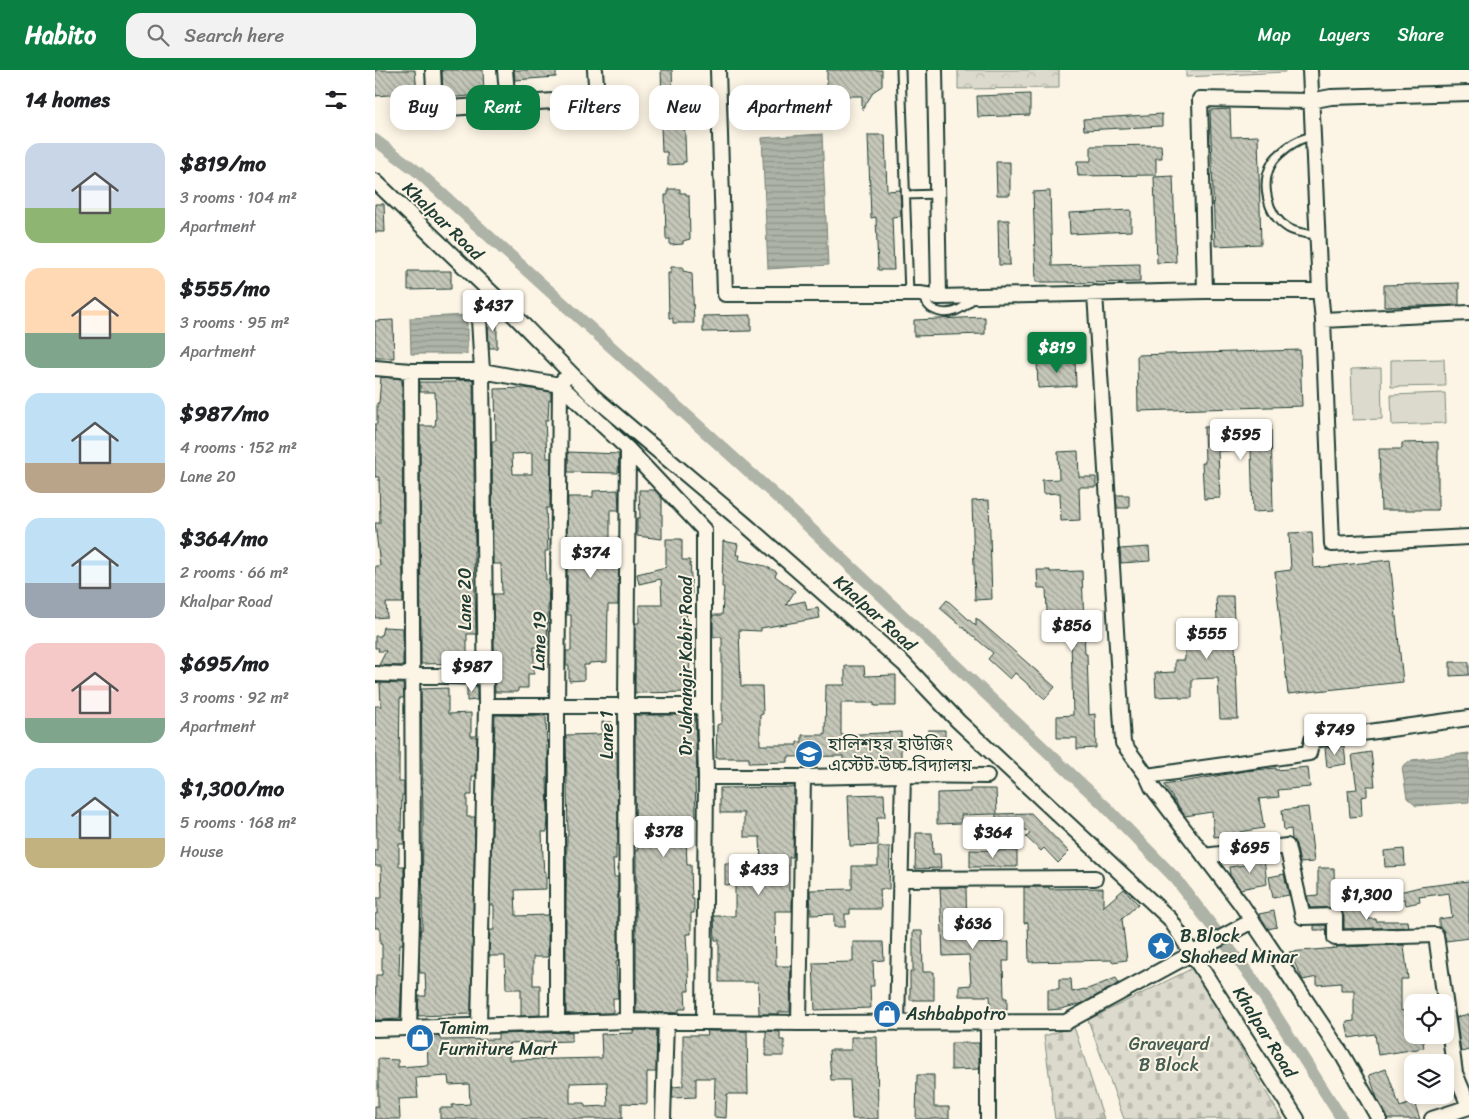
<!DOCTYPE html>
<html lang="en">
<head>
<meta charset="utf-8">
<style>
	:root { --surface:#fff; --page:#f2f2f2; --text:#202124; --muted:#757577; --accent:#0b8043 }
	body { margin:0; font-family:Sriracha,"Noto Sans Bengali",sans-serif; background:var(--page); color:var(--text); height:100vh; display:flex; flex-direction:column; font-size:19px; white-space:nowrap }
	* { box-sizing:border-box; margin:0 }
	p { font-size:16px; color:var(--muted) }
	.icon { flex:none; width:28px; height:28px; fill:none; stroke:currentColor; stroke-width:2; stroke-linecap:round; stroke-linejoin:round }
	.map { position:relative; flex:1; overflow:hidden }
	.sheet { display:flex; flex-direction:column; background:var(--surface); width:375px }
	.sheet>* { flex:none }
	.banner { position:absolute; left:15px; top:15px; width:475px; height:45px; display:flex; gap:10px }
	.buttons { position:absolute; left:1029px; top:924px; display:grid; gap:10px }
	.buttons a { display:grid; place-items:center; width:50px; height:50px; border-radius:10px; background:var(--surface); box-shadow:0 2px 12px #0003; font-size:25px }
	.price { position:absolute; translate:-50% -42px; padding:0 11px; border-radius:5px; background:#fff; color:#222; font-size:16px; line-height:32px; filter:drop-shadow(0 1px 2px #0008) }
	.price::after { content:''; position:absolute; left:50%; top:30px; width:15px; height:11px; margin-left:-8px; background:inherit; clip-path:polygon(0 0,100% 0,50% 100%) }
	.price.active { background:var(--accent); color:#fff }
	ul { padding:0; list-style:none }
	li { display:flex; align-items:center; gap:15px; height:125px; padding:0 25px }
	li span { display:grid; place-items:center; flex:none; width:140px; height:100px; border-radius:15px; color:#555 }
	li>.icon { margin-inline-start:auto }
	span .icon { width:60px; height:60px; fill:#fffc; stroke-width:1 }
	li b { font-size:21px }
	h2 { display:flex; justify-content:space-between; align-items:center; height:60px; padding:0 25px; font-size:21px }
	.pill { padding:0 18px; border-radius:15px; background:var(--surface); box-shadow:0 2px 12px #0003; font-size:18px; line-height:45px }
	.pill.active { background:var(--accent); color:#fff }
	header { display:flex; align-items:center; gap:30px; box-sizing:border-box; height:70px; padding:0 25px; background:var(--accent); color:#fff }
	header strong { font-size:24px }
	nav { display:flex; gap:28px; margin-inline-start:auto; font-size:18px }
	.search { width:350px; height:45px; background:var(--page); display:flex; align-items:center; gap:12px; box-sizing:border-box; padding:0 18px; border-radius:15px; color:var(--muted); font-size:19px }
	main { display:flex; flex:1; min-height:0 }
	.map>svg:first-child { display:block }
	.forest { fill:url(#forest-crowns); stroke:#7e8c80 }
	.cemetery { fill:url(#cemetery-stones); stroke:#7e8c80 }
	.garden { fill:#dcdacc; stroke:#7e8c80 }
	.water { fill:url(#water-rules); stroke:#758479 }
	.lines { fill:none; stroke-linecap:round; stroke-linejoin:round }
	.canal { stroke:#aeb3a7; stroke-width:12 }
	.building { fill:url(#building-back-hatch); stroke:#1f3d34; fill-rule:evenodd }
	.lane-casing { stroke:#1f3d34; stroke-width:11 }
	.street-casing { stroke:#1f3d34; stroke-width:18 }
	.lane { stroke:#fcf5e5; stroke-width:7 }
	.street { stroke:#fcf5e5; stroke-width:14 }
	.labels { text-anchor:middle; stroke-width:4; stroke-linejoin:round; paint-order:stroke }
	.street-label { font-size:18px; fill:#1f3d34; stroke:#fcf5e5 }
	.poi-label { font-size:18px; fill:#1f3d34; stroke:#fcf5e5; text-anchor:start }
	.park-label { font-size:18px; fill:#455c52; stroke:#fcf5e5 }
</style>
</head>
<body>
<header>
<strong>Habito</strong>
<div class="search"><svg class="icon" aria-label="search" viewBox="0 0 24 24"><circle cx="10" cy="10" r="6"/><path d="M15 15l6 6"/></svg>Search here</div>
<nav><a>Map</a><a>Layers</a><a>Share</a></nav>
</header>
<main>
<section class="sheet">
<h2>14 homes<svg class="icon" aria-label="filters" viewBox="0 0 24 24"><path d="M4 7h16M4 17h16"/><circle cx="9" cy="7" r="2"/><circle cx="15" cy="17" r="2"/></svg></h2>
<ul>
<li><span style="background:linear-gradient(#c9d6e8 65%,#8fb573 0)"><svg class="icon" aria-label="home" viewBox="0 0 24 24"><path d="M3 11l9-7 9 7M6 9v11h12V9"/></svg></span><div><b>$819/mo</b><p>3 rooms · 104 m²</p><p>Apartment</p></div></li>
<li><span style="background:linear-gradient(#ffd9b3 65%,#7fa58c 0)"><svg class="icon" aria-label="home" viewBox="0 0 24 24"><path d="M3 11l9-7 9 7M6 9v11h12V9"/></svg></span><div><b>$555/mo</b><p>3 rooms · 95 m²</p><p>Apartment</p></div></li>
<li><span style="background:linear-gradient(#bfe0f5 70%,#b9a48a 0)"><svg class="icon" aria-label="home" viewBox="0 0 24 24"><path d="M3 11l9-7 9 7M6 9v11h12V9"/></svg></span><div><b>$987/mo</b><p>4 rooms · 152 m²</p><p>Lane 20</p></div></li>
<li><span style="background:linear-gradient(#bfe0f5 65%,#9aa5b1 0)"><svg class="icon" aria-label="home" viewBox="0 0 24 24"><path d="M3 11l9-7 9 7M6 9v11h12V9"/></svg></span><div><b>$364/mo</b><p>2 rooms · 66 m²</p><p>Khalpar Road</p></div></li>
<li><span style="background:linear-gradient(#f6c9c9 75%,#7fa58c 0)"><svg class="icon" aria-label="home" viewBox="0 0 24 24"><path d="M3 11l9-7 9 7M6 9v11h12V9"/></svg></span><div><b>$695/mo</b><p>3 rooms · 92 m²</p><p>Apartment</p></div></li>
<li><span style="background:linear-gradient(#bfe0f5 70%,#c2b280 0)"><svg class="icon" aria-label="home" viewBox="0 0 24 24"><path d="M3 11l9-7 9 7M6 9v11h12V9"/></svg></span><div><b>$1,300/mo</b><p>5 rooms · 168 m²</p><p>House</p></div></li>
</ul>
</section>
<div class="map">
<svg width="1094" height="1049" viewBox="0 0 1094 1049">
	<defs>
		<pattern id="forest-crowns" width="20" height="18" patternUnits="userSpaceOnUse" patternTransform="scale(1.25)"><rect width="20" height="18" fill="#dcdacc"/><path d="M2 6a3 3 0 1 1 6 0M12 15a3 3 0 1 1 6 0" fill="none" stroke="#bcbcb0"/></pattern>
		<pattern id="cemetery-stones" width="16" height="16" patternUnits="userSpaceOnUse" patternTransform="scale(1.25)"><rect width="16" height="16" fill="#dcdacc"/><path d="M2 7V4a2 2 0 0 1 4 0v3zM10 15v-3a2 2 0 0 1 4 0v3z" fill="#bcbcb0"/></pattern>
		<pattern id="water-rules" width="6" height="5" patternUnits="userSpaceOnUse" patternTransform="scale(1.25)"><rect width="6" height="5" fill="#aeb3a7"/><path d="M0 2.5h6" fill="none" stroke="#8d9389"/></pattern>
		<pattern id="building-back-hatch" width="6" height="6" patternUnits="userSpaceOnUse" patternTransform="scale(1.25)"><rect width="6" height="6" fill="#c5c7b9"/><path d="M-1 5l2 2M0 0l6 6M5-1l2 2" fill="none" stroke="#9fa397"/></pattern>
	</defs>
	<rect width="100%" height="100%" fill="#fcf5e5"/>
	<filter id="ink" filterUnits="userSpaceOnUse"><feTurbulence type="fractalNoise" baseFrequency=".02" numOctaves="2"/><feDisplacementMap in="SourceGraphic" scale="10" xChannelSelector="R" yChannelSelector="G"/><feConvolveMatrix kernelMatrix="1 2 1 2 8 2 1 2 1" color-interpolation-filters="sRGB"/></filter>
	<g filter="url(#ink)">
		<!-- forest -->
		<path class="forest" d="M583,0H684V18L583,19Z"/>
		<!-- cemetery -->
		<path class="cemetery" d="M818,898L907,1049H749L713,950Z
			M699,957L729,1049H680L669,966Z"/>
		<!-- garden -->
		<path class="garden" d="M811,0H910V2L811,7Z
			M1069,289L1070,316L1016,317V290Z
			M1006,298L1007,349L978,350L976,299Z
			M1070,323L1071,353L1017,355L1016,325Z"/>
		<!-- water -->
		<path class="water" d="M447,64L453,195L393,199L387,68Z
			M92,245V284H36L35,248Z
			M1094,683V732L1041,736L1032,728L1027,698L1037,690Z"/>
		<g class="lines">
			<!-- canal -->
			<path class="canal" d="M0,70L43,102L402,427L730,736L801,809L879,911L967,1049"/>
		</g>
		<!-- building -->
		<path class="building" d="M0,0H40L42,23L0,26Z
			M67,0H108L109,25L68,28Z
			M139,0H181V7L140,10Z
			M286,0H297L298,25L287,26Z
			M452,0H507V16L499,21L487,40V26H461L452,18Z
			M655,24V45L603,47L602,26Z
			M855,39L856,67L883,66L886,174L840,176L835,40Z
			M306,40V43H309L311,92H308V94L292,95V82H287L286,56L291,55V41Z
			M787,44V56L709,60L708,49Z
			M493,65H510L512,121L525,120L526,146L517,147L519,200H503L501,147L496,148Z
			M786,75L787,88H781V105L703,106L702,91H716V76Z
			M621,92H635V125H622Z
			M798,106L801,192L782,193L779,107Z
			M293,119H305V123H311V125H314L315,169L308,171V174L295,175V169H291L290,125H293Z
			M675,121L677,196L765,194V212L694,213V212H661L658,122Z
			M0,134H9L10,162H0Z
			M756,140V161L695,164L694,143Z
			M623,150H634L635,195H624Z
			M296,197H308V201L317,203L319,253H298V248H294L293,203H296Z
			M33,201H76V219L33,220Z
			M1084,213V235L1009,237V215Z
			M122,242V278H114L113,252Z
			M376,245V261L328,262V246Z
			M610,247V264L539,266V250Z
			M18,250L19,288H0V251Z
			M925,280L927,336L763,341L762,285Z
			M700,290L701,316L663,318L662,292Z
			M6,307L27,309L28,533H11L12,547L0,548V496H5L0,453H5L4,407H0V354H2V333H4Z
			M82,310H98L100,481H99L101,564H92V593L46,594L45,356H60L61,346L60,322H45V312H81Z
			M150,318L176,322V330H174L173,350H170L172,388H176L175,438H171L173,481H170L171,510L174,509L172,577H159V604H153V618H143V622H120L118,524H127L126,494H118L117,371H121L120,319ZM157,383V404H138L137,384Z
			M896,356L898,441L878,442L876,380L843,381L845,428L829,429L827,393H830L829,357Z
			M1063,372V440H1006L1004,379H1027V373Z
			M703,381L704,407H721V417H704L705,450L686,451L685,423L668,424L667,410L684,409L683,382Z
			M193,382L244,384L243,403L193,402Z
			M243,420L244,440H235V469L244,468L243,535H233L232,592L214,593V595H209V610L194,611V595H191V581H196V545H192V496H217V476H192L193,427H218V421Z
			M264,420H280L287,428V469L262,466V448H265Z
			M754,425V438H742L741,425Z
			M614,430L617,529L600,530L597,431Z
			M937,462L939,498L1015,490L1028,612L913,624L900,502L916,500L914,463Z
			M291,469H307V490H315L317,525H311L312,566H313L315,581L314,622L260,623V553H264V535H287L286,509L264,514L262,504L291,497Z
			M348,471L363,474L361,485H365L364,490L390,496L402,502L400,506L420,521L411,535L430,531L432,540L443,538L445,548L386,558V561L364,560L366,616H387L388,644L385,645V675H422V672H427V665H450L451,615H470V596H489L490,606L521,605V636H499V633H466V665L526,662V693L504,694V691H468V686L413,687V692L374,693V688H341L342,655L347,653V567H338V545H347L349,517H347Z
			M774,477L775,491L746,493L745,479Z
			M662,500H675V502L707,501L710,584H712L714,645L720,644L721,678L702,679V668H682V646L698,645L696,570H690L689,542L672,543L671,518H663Z
			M841,526H858L863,649H845L843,608L817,609V628H804V626L781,627L780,603L800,602V590H810L809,551H842Z
			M572,530L601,556V548L680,617L670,629L640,603L635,609L613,589L618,583L565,538Z
			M8,557L28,558V596L4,595L11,581H3L4,578H0V566H6Z
			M1075,592H1094V605L1075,606Z
			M5,613L28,614L29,628H25L24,694V712H29V725H27L26,761H29V774H24V796H29V813L28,874H25L24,905H27L25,949L7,950H0L1,905H7V874H5V858H0V844H2V828H7L6,796H0V780H2L0,636H6Z
			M92,615L102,616V630L92,631Z
			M73,618V644L96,643V666H102L101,706H97V725H92V747H100L96,944L43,946L44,926H51L50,903H45L44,896L45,860H47L48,750L46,619Z
			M120,645L171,646L172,681H173V708H172L173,747L172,762H167L168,788L169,802H171V819L140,820L141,846L173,845V887H158V915H165V945L146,946V919H131L130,886H114L115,860H119V835H115Z
			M260,645H320L322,707V709H320L321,747H317L318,768H311L312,795H316L317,829H319V843H316V864H311L314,921H310L311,939H304V943L261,942V780H263V767H271V749H260Z
			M227,652H237L238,682H242L243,775H241V789H238L239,807H243V891L241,892L243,928H238V943L191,944V832L192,766H193L191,665L227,664Z
			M553,660H570V677L553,678Z
			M969,676L971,694L952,697L950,678Z
			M996,682L1000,716H992V726L986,727L987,746L975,747L973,720L982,719L977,685Z
			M933,697L935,717L903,720L904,727L884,729L889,758L865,762V764L839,767L837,742L810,746L789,715L870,701L901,698V700Z
			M419,717L418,787H414V821H417V841H400L401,896H416L415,942H404V944H384L383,912H344V870H340L339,846H360V814L350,815V793L386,794L385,767H369V743H345V718Z
			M595,719H621L622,744L656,743L694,782L683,793L669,778L666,781L651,767L655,764L644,754H621V744L586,745V753L562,754V723L595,722Z
			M509,724L510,747H502L503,775L475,776L473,725Z
			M933,737L939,792L925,793L921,774L917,769L916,759L909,760L907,740Z
			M541,763H557L558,784H565L566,798L540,799Z
			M503,777H515L514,819H505L506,839H475V844H470V857H459V844L436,845L435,820L477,819V796H503Z
			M1029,779L1030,796L1010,797L1009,781Z
			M595,780L642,781V797H595Z
			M889,788L892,814L865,819L855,805L854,797L870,795V790Z
			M943,798H959L960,837L935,838L932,826L943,825Z
			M909,804L914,825L898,828L894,807Z
			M1094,811V868L1071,871L1068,860L1064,857V849L1077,847L1074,823L1044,827L1045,832L1031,835L1030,829L1018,831L1016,824L1045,817Z
			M591,817L592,869H606V873L634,872V891H628L629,928H632V940L616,941L615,926H584V916L596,915L594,885L568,886L565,818Z
			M649,817H674V819L728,818V837L749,819L763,834L747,849L752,890L737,892V890L654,892L653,852L649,853Z
			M965,839H994V849H1001V851H1033L1034,857L969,859V846Z
			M899,841L902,857L893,859L884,844Z
			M939,855H951V860H939Z
			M538,861H547L548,902H559V930H535V902H538Z
			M478,872H508L509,890L498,891L499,916H495L496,938L440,940L438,893L478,892Z
			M1029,875L1033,909H1026V941L1038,938V967L1047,966L1049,978L1003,985L1000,964L974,968L971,952L979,951V920H966V913L942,915V907L928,910L914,882L962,878V877Z
			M741,908L744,913L708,933L686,939L673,940V919H684V909H696L697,922L710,919V920Z
			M1094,944V980L1086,982L1081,947Z
			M258,960H282L281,1002H272V1034L247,1033V1049H65V1038H77V1035L95,1034L94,1014L74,1015L73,1006L41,1008L43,1028L24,1029L25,1049H0V1036H3V989L23,990V997L53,995L52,968L65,967V970L123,969V964L197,962V971L134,973V990L227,988L226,964L258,963ZM232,1012L233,1036L210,1037V1033H195V1013Z
			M331,961H372L373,1024H352L351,1048L339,1047L340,1008H321V1027L297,1028L298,1017L308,1016V965H332Z
			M391,961L405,962V970H409V986H391Z
			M476,967H502L503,1049H477L475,1010H456L454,980H476Z
			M576,973H604V999L576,1000Z
			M1011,999L1025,1037L1039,1032L1045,1049H1013L1002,1028L994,1005Z
			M542,1005H559V1037H574V1049H541Z"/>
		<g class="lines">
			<!-- lane casing -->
			<g class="lane-casing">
				<path id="lane" d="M526,0L534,224
					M938,67C929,66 920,72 913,77C908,81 900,87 897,93C885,114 892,145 913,158C921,163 933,164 942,165
					M531,125L563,124
					M546,225C549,229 552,235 556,238C573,249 589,239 600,226"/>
			</g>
			<!-- street casing -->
			<g class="street-casing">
				<path id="street" d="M58,0L60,39L222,28L220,0
					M130,0L133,34
					M343,0L350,224H545L564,227L830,221H945L935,0
					M560,0L564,227
					M0,111L122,228L218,326L371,455L529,594L583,651L795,849L922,1049
					M830,221L825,29L935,31L956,27L1094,23
					M945,221L948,250L957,474L1094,467
					M720,223L748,673L772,706L777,717L866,834L968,986L1004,1049
					M948,250L1094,243
					M0,298L36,301H107L185,315
					M185,315L253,379L329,460V636L331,707L329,951
					M0,604L109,607
					M111,636H329
					M528,705L612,706
					M772,706L934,683L937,670L1094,648
					M428,707L528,705L522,953
					M829,786L912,776L928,847L960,846V868L1061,865L1080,1003L1094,1036
					M527,809L720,808
					M252,951L251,635L253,379
					M613,952V1049
					M424,953L691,952L877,851
					M182,954V636L185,315L188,310
					M104,956L111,636L107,301L104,249L122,228
					M34,958L38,813L36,301
					M0,959L252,951L424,953L428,707H331
					M288,1049L291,951
					M1057,1049L1094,1037"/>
			</g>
			<!-- lane -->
			<use href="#lane" class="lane"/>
			<!-- street -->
			<use href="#street" class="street"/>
		</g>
	</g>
	<!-- icons -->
	<defs>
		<g id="school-disc" transform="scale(1.4375)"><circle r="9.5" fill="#1f6fb2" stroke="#fcf5e5"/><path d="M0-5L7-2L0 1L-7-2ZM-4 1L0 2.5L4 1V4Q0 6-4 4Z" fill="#fff"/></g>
		<g id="sight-disc" transform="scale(1.4375)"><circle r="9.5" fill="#1f6fb2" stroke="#fcf5e5"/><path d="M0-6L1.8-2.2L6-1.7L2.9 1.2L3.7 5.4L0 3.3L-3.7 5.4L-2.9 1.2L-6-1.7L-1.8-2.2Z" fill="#fff"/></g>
		<g id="shop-disc" transform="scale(1.4375)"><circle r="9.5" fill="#1f6fb2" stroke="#fcf5e5"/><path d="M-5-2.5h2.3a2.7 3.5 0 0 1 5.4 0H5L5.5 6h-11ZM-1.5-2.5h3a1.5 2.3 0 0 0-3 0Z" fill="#fff"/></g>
	</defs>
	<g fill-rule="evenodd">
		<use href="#school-disc" x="434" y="684"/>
		<use href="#sight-disc" x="786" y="876"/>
		<use href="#shop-disc" x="512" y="944"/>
		<use href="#shop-disc" x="45" y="968"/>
	</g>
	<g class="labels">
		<!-- street labels -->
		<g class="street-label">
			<text transform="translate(68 151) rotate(44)" y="6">Khalpar Road</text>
			<text transform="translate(90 529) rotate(-90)" y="6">Lane 20</text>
			<text transform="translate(500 543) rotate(42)" y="6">Khalpar Road</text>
			<text transform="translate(164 571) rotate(-89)" y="6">Lane 19</text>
			<text transform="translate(311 596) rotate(-90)" y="6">Dr Jahangir Kabir Road</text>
			<text transform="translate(232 665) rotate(-90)" y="6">Lane 1</text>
			<text transform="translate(890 962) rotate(58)" y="6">Khalpar Road</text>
		</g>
		<!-- poi labels -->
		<g class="poi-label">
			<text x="453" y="680">হালিশহর হাউজিং<tspan x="453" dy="21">এস্টেট উচ্চ বিদ্যালয়</tspan></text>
			<text x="805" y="872">B Block<tspan x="805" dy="21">Shaheed Minar</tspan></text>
			<text x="531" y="950">Ashbabpotro</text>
			<text x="64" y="964">Tamim<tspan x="64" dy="21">Furniture Mart</tspan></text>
		</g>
		<!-- park labels -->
		<g class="park-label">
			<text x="794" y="980">Graveyard<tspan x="794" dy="21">B Block</tspan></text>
		</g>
	</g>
</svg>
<div class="buttons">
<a><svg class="icon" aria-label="locate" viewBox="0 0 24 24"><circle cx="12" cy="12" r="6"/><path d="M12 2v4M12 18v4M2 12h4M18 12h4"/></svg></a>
<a><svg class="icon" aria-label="layers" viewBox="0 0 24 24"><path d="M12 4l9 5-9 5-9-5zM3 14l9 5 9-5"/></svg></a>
</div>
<b class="price" style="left:118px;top:262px">$437</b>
<b class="price active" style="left:682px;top:304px">$819</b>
<b class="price" style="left:866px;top:391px">$595</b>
<b class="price" style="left:216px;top:509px">$374</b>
<b class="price" style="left:697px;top:582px">$856</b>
<b class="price" style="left:832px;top:590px">$555</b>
<b class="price" style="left:97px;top:623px">$987</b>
<b class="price" style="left:960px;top:686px">$749</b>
<b class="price" style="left:289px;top:788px">$378</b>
<b class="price" style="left:618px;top:789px">$364</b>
<b class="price" style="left:875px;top:804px">$695</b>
<b class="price" style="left:384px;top:826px">$433</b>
<b class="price" style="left:992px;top:851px">$1,300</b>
<b class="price" style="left:598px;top:880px">$636</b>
<div class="banner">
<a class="pill">Buy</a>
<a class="pill active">Rent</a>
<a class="pill">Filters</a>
<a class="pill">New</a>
<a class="pill">Apartment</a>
</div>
</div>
</main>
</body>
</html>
